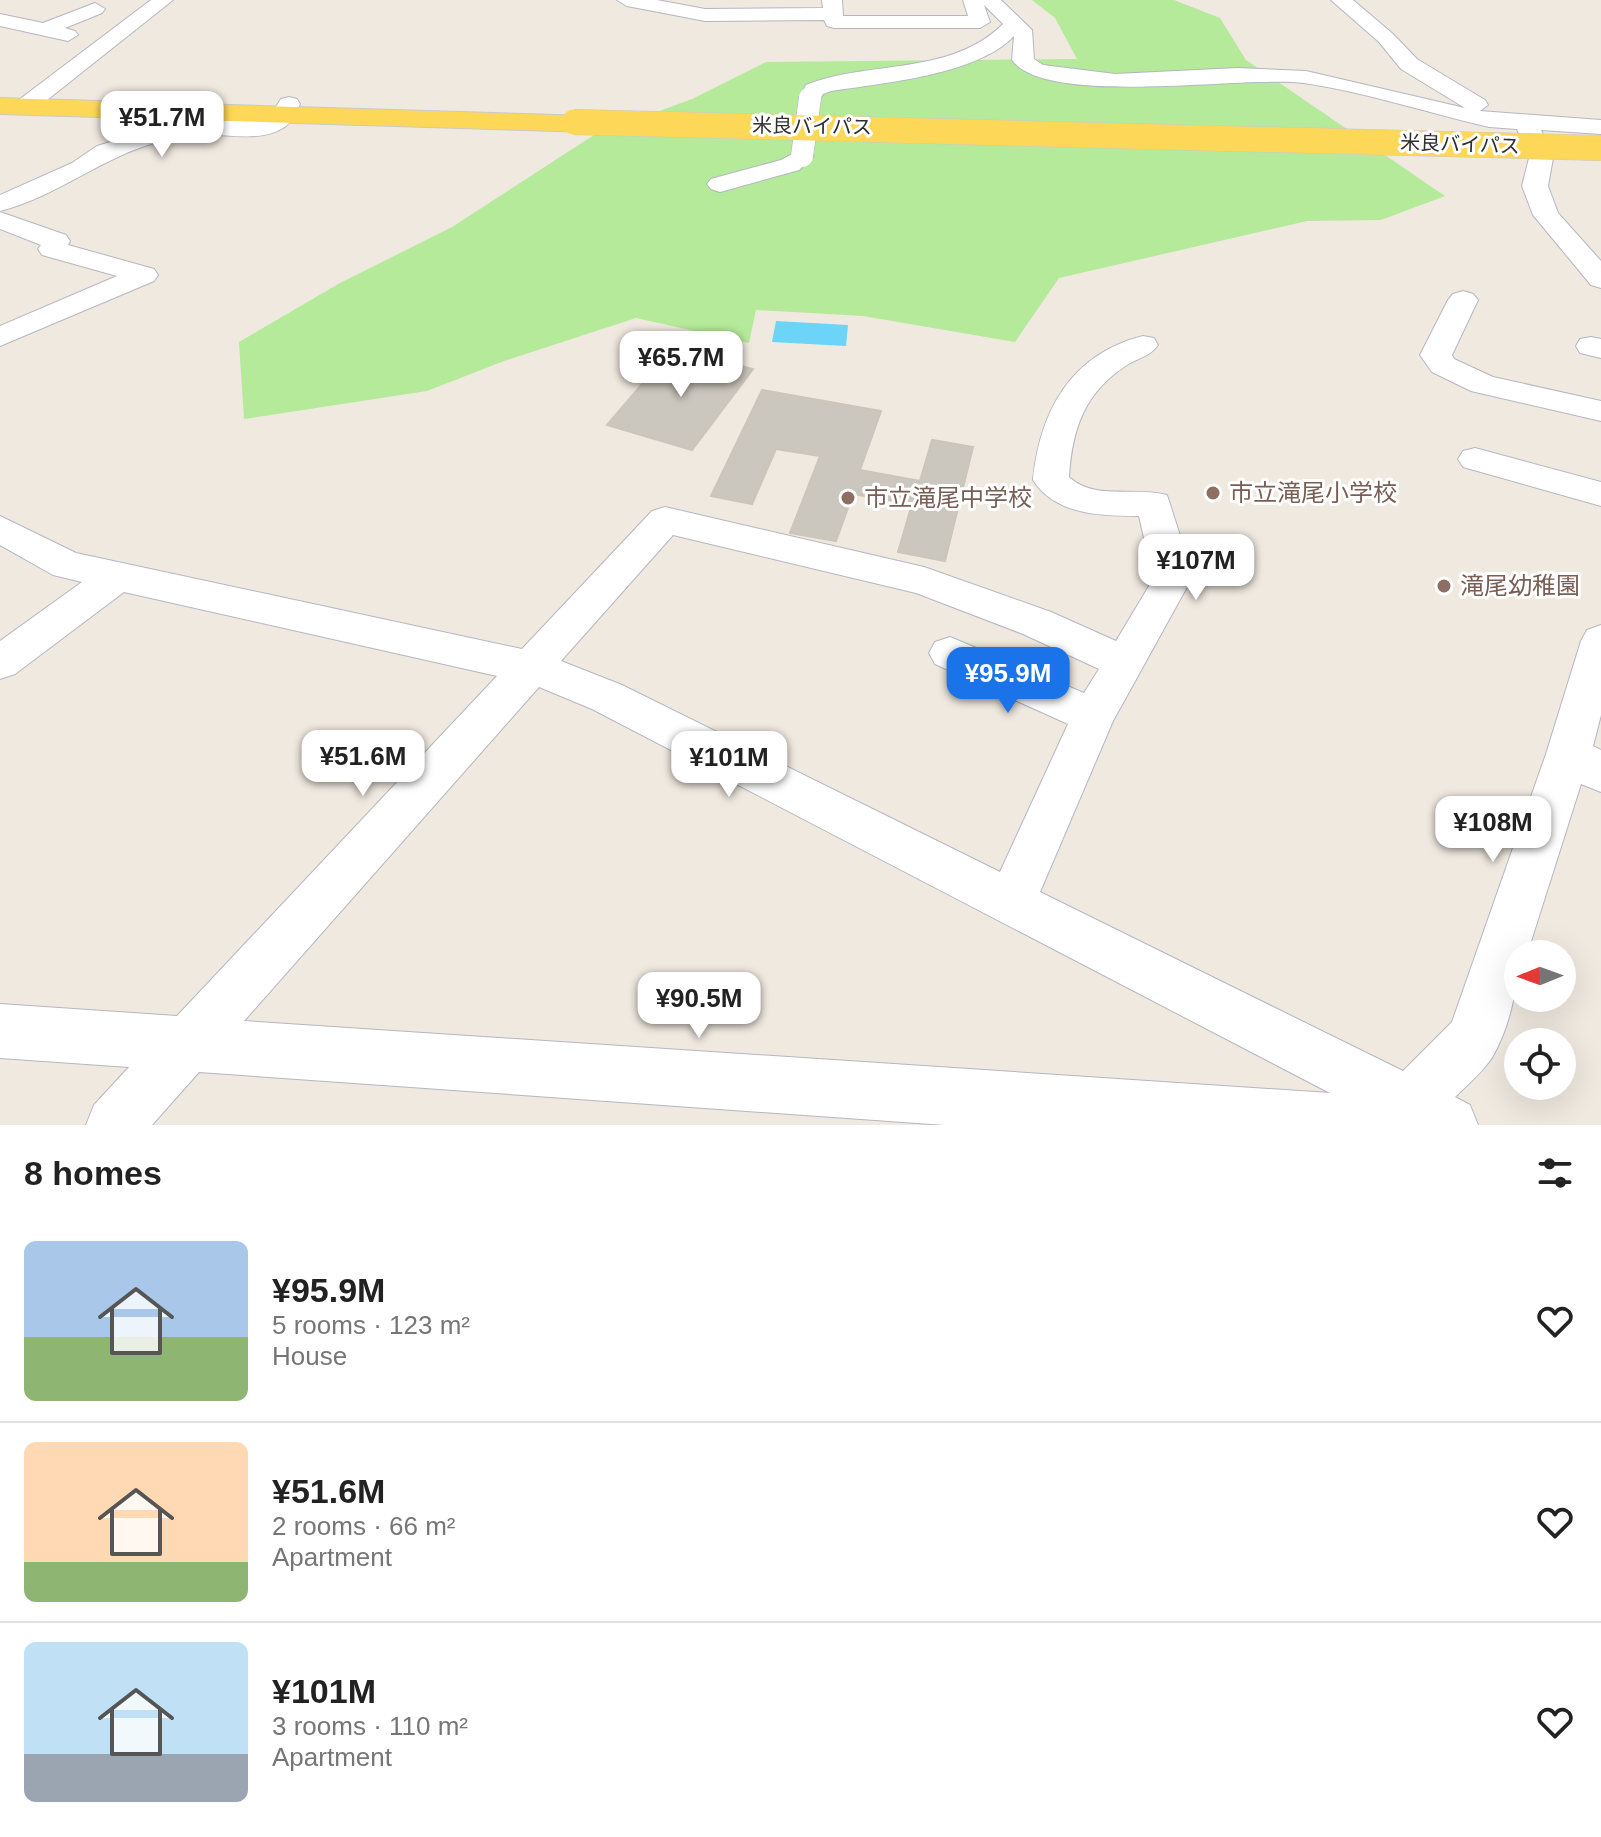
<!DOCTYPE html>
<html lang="en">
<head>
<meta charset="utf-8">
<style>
	:root { --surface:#fff; --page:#f6f6f6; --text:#222; --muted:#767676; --line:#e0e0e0; --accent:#1a73e8 }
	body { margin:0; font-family:Helvetica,"Noto Sans JP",sans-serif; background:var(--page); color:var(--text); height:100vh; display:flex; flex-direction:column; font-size:30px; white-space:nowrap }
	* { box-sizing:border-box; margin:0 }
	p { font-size:26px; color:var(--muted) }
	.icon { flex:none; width:44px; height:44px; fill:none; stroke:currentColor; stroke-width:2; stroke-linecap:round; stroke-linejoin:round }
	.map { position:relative; height:1125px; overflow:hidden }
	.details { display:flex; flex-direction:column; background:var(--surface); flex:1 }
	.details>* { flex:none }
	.needle { width:52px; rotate:269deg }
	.tools { position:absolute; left:1504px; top:940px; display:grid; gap:16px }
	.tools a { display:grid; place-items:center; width:72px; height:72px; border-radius:50%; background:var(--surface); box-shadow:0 8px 32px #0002; font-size:40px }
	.price { position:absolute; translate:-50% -68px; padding:0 18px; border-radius:16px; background:#fff; color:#222; font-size:26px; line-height:52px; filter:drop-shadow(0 2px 4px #0008) }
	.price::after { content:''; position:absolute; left:50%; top:48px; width:24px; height:18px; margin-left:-12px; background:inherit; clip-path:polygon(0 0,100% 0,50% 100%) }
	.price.on { background:var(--accent); color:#fff }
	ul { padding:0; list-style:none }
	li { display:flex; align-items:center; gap:24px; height:200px; padding:0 24px }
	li+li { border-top:2px solid var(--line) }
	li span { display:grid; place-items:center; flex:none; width:224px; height:160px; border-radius:12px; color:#555 }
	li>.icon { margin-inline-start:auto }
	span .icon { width:96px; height:96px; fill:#fffc; stroke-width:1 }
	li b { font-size:34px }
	h2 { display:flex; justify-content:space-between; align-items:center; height:96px; padding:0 24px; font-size:34px }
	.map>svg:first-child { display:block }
	.green { fill:#b4ea99 }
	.water { fill:#6cd3f9 }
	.building { fill:#cbc7be; stroke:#ccc5b9; stroke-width:2 }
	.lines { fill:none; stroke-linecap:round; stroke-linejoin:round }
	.minor-casing { stroke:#b4b6c2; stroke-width:2 }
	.major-casing { stroke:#c9c9c9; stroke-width:2 }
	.minor { fill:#fff; fill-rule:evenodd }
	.major { fill:#fdd858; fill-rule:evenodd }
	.minor-bridge-casing { stroke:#b4b6c2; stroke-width:23; stroke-linecap:butt }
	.major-bridge-casing { stroke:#c9c9c9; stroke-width:26; stroke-linecap:butt }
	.minor-bridge { stroke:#fff; stroke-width:22 }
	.major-bridge { stroke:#fdd858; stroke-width:25 }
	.education-dot { fill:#8d6e63; stroke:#fff; stroke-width:3 }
	.labels { text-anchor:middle; stroke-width:6; stroke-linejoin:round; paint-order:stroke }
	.far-street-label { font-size:20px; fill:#2e2e2e; stroke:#fff }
	.education-label { font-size:24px; fill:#785e54; stroke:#fff; text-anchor:start }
</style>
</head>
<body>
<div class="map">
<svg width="1601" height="1125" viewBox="0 0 1601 1125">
	<rect width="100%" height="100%" fill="#f0e9e0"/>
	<!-- green -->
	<path class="green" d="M1032,0H1174L1220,18L1246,60L1445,196L1381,220L1307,221L1059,278L1015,342L863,316L756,310L749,343L636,318L504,361L427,391L244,419L239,342L340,283L452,227L594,135L692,99L766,62L1077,59L1055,18Z"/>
	<!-- water -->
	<path class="water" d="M776,321L848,325L846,346L772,342Z"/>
	<!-- building -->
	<path class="building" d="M673,348L753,369L692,450L607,425Z
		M762,390L881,411L860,470L920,481L932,440L973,447L945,561L898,552L912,504L853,494L836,541L790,533L820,456L776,449L752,504L711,496Z"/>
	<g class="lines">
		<!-- minor casing -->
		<g class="minor-casing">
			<path id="minor" d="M151,0H173L32,112H16L13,107L16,102Z
				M617,0H657L705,9L823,8L822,0H842L843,16H968L963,0H1001L1032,30L1034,59L1043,65L1115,74L1238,68L1306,71L1465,108L1401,69L1379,42L1331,0H1353L1393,34L1417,59L1485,100L1488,105L1480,111L1601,120V134L1541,130L1553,158L1548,186L1558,213L1601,261V288L1591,285L1533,215L1522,186L1529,158L1517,129L1489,127C1428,113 1366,92 1304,83C1244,75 1046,108 1012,60L1014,36C977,75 883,83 831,91L823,94L818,103L810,105L799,98L806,85C869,60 951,76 1003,24L984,5L990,22L980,28H834L827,26L824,20L705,21L627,6Z
				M95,3L105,9L102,13L65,28L75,31L78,35L68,41L0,26V14L43,23Z
				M289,97L297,99L300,104C295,112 291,124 283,128C259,143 225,133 198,135C187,136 174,139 162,141C104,155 59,196 0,211V195L72,163L97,146L150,130L199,121H261L269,117L281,99Z
				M802,149L811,151L814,156L799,170L720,192L711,189L707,184L711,179L781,160Z
				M0,212L66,235L70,241L68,245L154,269L158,275L154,281L0,346V326L117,276L42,255L38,249L41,245L0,229Z
				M1463,291L1473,294L1478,300L1452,355L1454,359L1493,377L1601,401V421L1471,391L1432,372L1420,355L1448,300L1453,294Z
				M1143,336L1154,338L1158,345C1151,356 1138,358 1127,365C1085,392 1072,428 1069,477C1095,501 1135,486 1167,495L1185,551L1187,587L1113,721L1040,892L1403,1071L1452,1022L1546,754L1581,641L1587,630L1601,625V715L1593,746L1601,750V792L1581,784L1527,954H1518C1518,987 1510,1026 1493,1056C1484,1071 1467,1085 1455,1097L1470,1105L1478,1125H945L199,1072L152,1125H86L94,1105L129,1067L0,1058V1004L177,1016L497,676L124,592L15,674L0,679V641L82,582L53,575L0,545V516L76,553L522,649L652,511L665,507L924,567L1051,612L1116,641L1149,586L1147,551L1139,516C1101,516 1055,515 1033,480C1040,411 1071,354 1143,336ZM673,535L916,593L1023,634L1099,669L1084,693L950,637L935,642L929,653L935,664L1068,724L1000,872L622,685L561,661ZM539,687L592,709L1330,1093L244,1021Z
				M1591,337L1601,339V358L1580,353L1576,346L1580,339Z
				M1475,448L1601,482V506L1463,467L1458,459L1463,451Z"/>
		</g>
		<!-- major casing -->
		<g class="major-casing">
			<path id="major" d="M0,98L623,117L633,119L636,125L633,131L623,133L0,114Z"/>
		</g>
		<!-- minor -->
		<use href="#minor" class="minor"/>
		<!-- major -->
		<use href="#major" class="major"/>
		<!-- minor-bridge casing -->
		<g class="minor-bridge-casing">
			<path id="minor-bridge" d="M802,156L810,98"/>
		</g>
		<!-- major-bridge casing -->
		<g class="major-bridge-casing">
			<path id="major-bridge" d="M574,122L1601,148"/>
		</g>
		<!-- minor-bridge -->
		<use href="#minor-bridge" class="minor-bridge"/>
		<!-- major-bridge -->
		<use href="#major-bridge" class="major-bridge"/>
	</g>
	<!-- markers -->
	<g class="education-dot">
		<circle cx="1213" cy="493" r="8"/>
		<circle cx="848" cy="498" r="8"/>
		<circle cx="1444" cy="586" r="8"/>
	</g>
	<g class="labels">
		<!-- far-street labels -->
		<g class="far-street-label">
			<text transform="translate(812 126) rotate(1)" y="7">米良バイパス</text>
			<text transform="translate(1460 144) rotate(2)" y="7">米良バイパス</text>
		</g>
		<!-- education labels -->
		<g class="education-label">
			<text x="1229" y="501">市立滝尾小学校</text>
			<text x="864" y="506">市立滝尾中学校</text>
			<text x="1460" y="594">滝尾幼稚園</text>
		</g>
	</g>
</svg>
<div class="tools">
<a><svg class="needle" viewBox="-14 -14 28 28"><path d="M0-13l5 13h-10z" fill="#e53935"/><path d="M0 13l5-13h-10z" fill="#767676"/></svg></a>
<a><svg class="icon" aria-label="locate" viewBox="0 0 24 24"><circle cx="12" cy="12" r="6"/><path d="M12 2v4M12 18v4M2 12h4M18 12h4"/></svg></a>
</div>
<b class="price" style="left:162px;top:159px">¥51.7M</b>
<b class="price" style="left:681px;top:399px">¥65.7M</b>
<b class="price" style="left:1196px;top:602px">¥107M</b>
<b class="price on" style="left:1008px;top:715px">¥95.9M</b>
<b class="price" style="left:363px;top:798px">¥51.6M</b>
<b class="price" style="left:729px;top:799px">¥101M</b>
<b class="price" style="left:1493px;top:864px">¥108M</b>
<b class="price" style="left:699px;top:1040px">¥90.5M</b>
</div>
<section class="details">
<h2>8 homes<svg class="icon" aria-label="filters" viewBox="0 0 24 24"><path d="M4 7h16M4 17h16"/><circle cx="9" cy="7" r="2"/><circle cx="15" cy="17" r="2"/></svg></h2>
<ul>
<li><span style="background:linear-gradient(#a9c7e8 60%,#8fb573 0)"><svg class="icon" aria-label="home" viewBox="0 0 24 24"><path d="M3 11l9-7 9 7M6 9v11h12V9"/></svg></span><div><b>¥95.9M</b><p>5 rooms · 123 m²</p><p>House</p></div><svg class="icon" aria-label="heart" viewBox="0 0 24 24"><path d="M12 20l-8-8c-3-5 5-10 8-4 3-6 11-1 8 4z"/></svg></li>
<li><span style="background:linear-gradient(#ffd9b3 75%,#8fb573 0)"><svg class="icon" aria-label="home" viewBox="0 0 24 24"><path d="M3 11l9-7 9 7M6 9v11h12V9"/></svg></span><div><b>¥51.6M</b><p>2 rooms · 66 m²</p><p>Apartment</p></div><svg class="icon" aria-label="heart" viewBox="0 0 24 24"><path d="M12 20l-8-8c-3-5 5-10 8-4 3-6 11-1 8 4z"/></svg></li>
<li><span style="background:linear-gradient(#bfe0f5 70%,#9aa5b1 0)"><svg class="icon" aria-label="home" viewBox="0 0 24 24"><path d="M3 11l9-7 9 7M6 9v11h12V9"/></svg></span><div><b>¥101M</b><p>3 rooms · 110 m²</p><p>Apartment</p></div><svg class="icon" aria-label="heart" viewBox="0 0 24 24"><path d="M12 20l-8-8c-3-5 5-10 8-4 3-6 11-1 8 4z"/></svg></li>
</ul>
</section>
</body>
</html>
